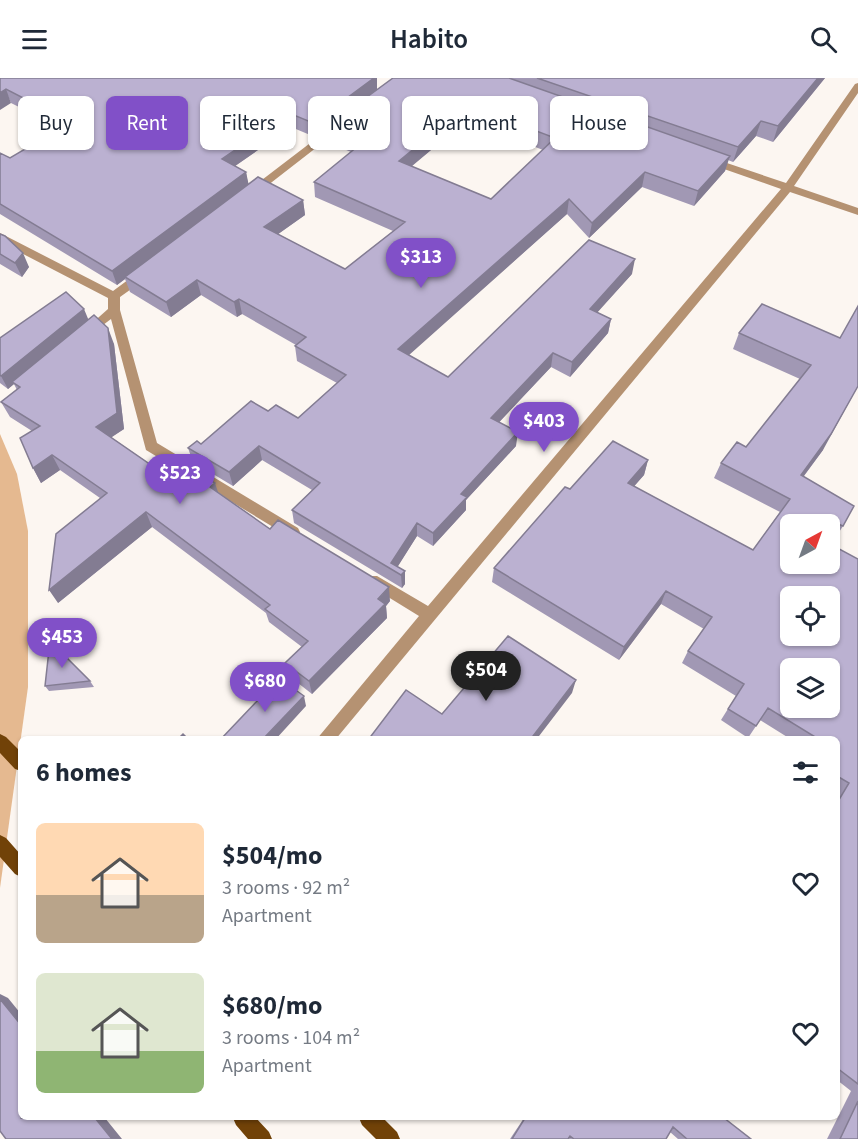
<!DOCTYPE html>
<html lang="en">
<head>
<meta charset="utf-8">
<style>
	:root { --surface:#fff; --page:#f2f2f3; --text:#1f2937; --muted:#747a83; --accent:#8150c8 }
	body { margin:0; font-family:"Source Sans 3",sans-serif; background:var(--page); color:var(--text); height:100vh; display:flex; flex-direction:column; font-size:22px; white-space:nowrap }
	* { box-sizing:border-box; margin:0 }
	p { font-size:20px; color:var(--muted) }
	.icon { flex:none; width:33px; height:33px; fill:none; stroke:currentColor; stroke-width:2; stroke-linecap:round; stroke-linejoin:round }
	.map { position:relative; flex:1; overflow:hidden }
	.drawer { position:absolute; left:18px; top:658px; width:822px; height:384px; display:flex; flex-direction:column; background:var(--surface); border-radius:9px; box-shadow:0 2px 4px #0004 }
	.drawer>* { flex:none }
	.guide { position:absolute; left:18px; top:18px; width:822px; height:54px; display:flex; gap:12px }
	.needle { width:39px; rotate:41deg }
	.fabs { position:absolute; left:780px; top:436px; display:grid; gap:12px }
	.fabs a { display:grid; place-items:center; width:60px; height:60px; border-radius:9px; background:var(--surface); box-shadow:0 2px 4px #0004; font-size:30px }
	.price { position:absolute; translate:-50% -51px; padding:0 14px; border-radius:21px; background:var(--accent); color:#fff; font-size:20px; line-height:39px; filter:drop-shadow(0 2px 3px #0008) }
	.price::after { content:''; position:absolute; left:50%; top:36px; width:18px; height:14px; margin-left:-9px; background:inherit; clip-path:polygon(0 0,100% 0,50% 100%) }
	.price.active { background:#222; color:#fff }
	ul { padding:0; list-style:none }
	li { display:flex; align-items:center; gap:18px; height:150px; padding:0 18px }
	li span { display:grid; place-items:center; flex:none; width:168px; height:120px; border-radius:9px; color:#555 }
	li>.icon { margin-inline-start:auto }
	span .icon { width:72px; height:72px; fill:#fffc; stroke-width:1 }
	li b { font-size:26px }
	h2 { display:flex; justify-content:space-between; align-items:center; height:72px; padding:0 18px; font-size:26px }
	.pill { padding:0 21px; border-radius:9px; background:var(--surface); box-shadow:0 2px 4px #0004; font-size:21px; line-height:54px }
	.pill.active { background:var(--accent); color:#fff }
	header { display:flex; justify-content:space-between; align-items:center; height:78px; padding:0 18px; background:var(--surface); font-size:27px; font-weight:600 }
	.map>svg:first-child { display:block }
	.water { fill:#e5b990 }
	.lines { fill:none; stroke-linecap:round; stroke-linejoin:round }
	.minor { fill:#b59272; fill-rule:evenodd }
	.major { fill:#714208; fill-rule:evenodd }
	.wall { fill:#a198b4; fill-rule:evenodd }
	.shaded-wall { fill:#837c92 }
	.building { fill:#bbb1d1; stroke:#837c92; stroke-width:1.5; fill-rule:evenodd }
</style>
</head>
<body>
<header><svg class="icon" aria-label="menu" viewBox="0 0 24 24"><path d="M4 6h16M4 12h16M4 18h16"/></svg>Habito<svg class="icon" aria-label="search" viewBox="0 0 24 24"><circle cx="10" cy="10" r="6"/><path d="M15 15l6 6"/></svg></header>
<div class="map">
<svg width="858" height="1061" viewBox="0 0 858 1061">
	<rect width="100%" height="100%" fill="#fcf6f1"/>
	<!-- water -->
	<path class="water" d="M0,356L17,396L28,453V609L0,810Z"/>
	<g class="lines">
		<!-- minor -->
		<path class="minor" d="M858,5V15L794,108L858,130V137L790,114L335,662H316L419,538L367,506L365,502L367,498H377L428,528L781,111L704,84V80H712L786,105L855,6Z
			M339,43L348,45L254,118H246V114Z
			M0,155L113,213L140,193H148V199L120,219V232L157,365L298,450L300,454L298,458H288L146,372L111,241L87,259L81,255L108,231V220L0,164Z"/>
		<!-- major -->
		<path class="major" d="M0,656L6,659L21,674V693L15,691L0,675Z
			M0,757L6,760L21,777V799L15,796L0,779Z
			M233,1040H256L269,1054L272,1061H248L236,1047Z
			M359,1040H383L397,1054L400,1061H376L362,1047Z"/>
	</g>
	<!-- wall -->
	<path class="wall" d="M0,0H377V12L393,0H825L773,64L756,58L733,84L728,82L725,93L694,128L642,109L589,160L567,136L408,277L448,299L632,196L597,234L611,241L608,255L570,299L551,289L499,344L516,368L466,422V432L433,468L417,458L397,489L405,493V506L402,510L294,445L292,432L312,412L262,382L233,408L193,384L188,370L201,366L268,333L298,340L337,305L297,283L295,268L296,267L242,236L237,239L201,217L171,239L130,214L125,201L117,207L0,136V75L10,80L63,49L59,39L35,37L11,25ZM472,44L543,72L491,121L411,88L449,57L454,59ZM291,49L315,59L326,50L327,64L351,74L314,104L315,119L393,153L345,191L278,156L305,137L303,122L248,107L246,94L235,88Z
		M0,156L29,189L22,199L0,186Z
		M88,241L114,266L124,351L111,359L157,391L218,414L270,451L390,523L386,528L387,540L312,616L289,598L285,585L302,569L269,544L266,535L152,449L58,525L100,420L60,392L41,405L33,390L32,353L10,339L1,324L17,312L14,306L8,311L0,305V260Z
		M739,255L840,260L823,372L804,398L843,448L834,462L790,447L858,481V1061H827L851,1013L837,1002V716L838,715H837V662H792L760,642L748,660L721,642L736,618L682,585L688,573L704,551L661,526L619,582L492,504L494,490L570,411L648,382L644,397L634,408L753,472L780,434L714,400L721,385L746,369L800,301L733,271Z
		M90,603L94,609L49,613L45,608Z
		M524,1040H724L751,1061H678L670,1054L666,1061H510Z"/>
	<!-- shaded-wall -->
	<path class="shaded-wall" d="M374,0H377V12L326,49V50L315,59L313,45Z
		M818,0H825L773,64L778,48Z
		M6,11L11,25L0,32V15Z
		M473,29L472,44L454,59L455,44Z
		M289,35L291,49L225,95L222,81Z
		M449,42V57L399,99V83Z
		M761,43L756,58L733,84L738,69Z
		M730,78L725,93L694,128L698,113Z
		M246,94L249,108L125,199V201L117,207L112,193Z
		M645,94L642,109L589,160L592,145Z
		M569,121L567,136L399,286L398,271Z
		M303,122L305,137L267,164L264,149Z
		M23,175L29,189L22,199L15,185Z
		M635,181L632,196L587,246L590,231Z
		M197,202L201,217L171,239L166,224Z
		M239,221L242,236L237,239L234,224Z
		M84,231L89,243L12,304L14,306L8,311L1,298Z
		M611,241L608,255L570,299L572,284Z
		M108,250L114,266L124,351L103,365L96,349Z
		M553,275L551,289L490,354L491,340Z
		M858,308L823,372L794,411L801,397Z
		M518,354L516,368L466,422V432L433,468V455L461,416Z
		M259,368L262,382L233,408L229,394Z
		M52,377L60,392L41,405L33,390Z
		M648,382L644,397L624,420L628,405Z
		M215,405L220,420L210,409Z
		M146,434L152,449L58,525L49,512Z
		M417,445V458L395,493L391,485Z
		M405,493V506L402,510L401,497Z
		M389,509L390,523L386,528L387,540L312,616L309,603Z
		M666,513L661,526L619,582L624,569Z
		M576,602L572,615L536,662H530Z
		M304,618L306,628L275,662H262Z
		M0,916L8,920L21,936V947L0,921Z
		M95,1040H105L122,1061H112Z"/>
	<!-- building -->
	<path class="building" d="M0,0H374L313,45L289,35L222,81L246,94L112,193L0,126V75L10,80L71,44L59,38L79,26L29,23L6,11L0,15Z
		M393,0H509L730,78L698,113L645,94L592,145L569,121L398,271L448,299L589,162L635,181L590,231L611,241L572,284L553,275L491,340L518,354L461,416L467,419L433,455L417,445L391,485L405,493L401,497L292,432L320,405L259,368L229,394L188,370L197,363L201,366L251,323L268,333L276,327L298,340L346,297L295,268L306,259L239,221L234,224L197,202L166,224L125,199L258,99L303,122L264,149L345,191L405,144L314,104L363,64L326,49ZM473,29L555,60L491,121L399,83L449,42L455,44Z
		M537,0H818L778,48L761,43L738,69Z
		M0,156L5,158L23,175L15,185L0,176Z
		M66,214L84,231L1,298L0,297V260Z
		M762,226L840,260L858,228V308L831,356L801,397L854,428L843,448L838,446L830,459V447H790V486H830V466L858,481V1006L837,990V725L849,705L837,698V662H820L768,630L756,648L728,631L744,606L688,573L712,539L666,513L624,569L494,490L565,409L570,411L613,363L648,382L628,405L753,472L790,421L721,385L737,364L746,369L811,287L739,255ZM790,519H830V558H790ZM790,591H830V630H790Z
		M94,237L108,250L117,335L96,349L157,391L173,379L215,405L210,409L270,451L278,442L389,509L378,521L385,526L309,603L285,585L308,563L265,531L270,527L146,434L49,512L56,456L107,415L52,377L33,390L20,360L40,348L1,324L20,309L12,304Z
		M508,558L576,602L530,662H368L406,612L442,636Z
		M50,563L90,603L45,608Z
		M279,600L304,618L262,662H220Z
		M183,656L189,662H177Z
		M0,921L21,947V1040H95L112,1061H6L0,1053Z
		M858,1023V1061H840Z
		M525,1040H724L751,1061H687L673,1049L666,1061H574L570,1058L568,1061H512Z"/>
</svg>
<div class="fabs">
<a><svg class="needle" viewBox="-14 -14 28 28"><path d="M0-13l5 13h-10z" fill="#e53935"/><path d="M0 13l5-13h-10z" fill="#747a83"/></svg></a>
<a><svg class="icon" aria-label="locate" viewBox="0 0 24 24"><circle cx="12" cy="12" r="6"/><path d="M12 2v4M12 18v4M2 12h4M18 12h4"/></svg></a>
<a><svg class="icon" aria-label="layers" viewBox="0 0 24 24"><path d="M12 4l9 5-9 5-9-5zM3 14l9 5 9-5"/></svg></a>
</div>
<b class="price" style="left:421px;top:211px">$313</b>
<b class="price" style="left:544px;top:375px">$403</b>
<b class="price" style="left:180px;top:427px">$523</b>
<b class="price" style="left:62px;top:591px">$453</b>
<b class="price active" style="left:486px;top:624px">$504</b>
<b class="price" style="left:265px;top:635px">$680</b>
<div class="guide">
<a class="pill">Buy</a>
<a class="pill active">Rent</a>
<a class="pill">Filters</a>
<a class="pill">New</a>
<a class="pill">Apartment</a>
<a class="pill">House</a>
</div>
<section class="drawer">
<h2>6 homes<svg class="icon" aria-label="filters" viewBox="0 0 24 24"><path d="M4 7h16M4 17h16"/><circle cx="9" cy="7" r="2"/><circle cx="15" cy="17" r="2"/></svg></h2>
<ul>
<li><span style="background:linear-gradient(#ffd9b3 60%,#b9a48a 0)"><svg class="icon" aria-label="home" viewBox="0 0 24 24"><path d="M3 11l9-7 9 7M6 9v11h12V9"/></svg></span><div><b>$504/mo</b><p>3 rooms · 92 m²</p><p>Apartment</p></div><svg class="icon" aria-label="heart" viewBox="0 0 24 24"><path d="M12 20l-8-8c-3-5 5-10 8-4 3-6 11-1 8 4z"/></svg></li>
<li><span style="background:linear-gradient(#dfe7d0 65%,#8fb573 0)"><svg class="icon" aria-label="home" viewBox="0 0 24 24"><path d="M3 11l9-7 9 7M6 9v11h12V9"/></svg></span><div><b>$680/mo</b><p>3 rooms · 104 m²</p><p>Apartment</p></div><svg class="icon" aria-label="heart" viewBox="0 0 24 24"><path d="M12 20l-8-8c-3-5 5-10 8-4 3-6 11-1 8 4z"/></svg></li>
</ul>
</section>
</div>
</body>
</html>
